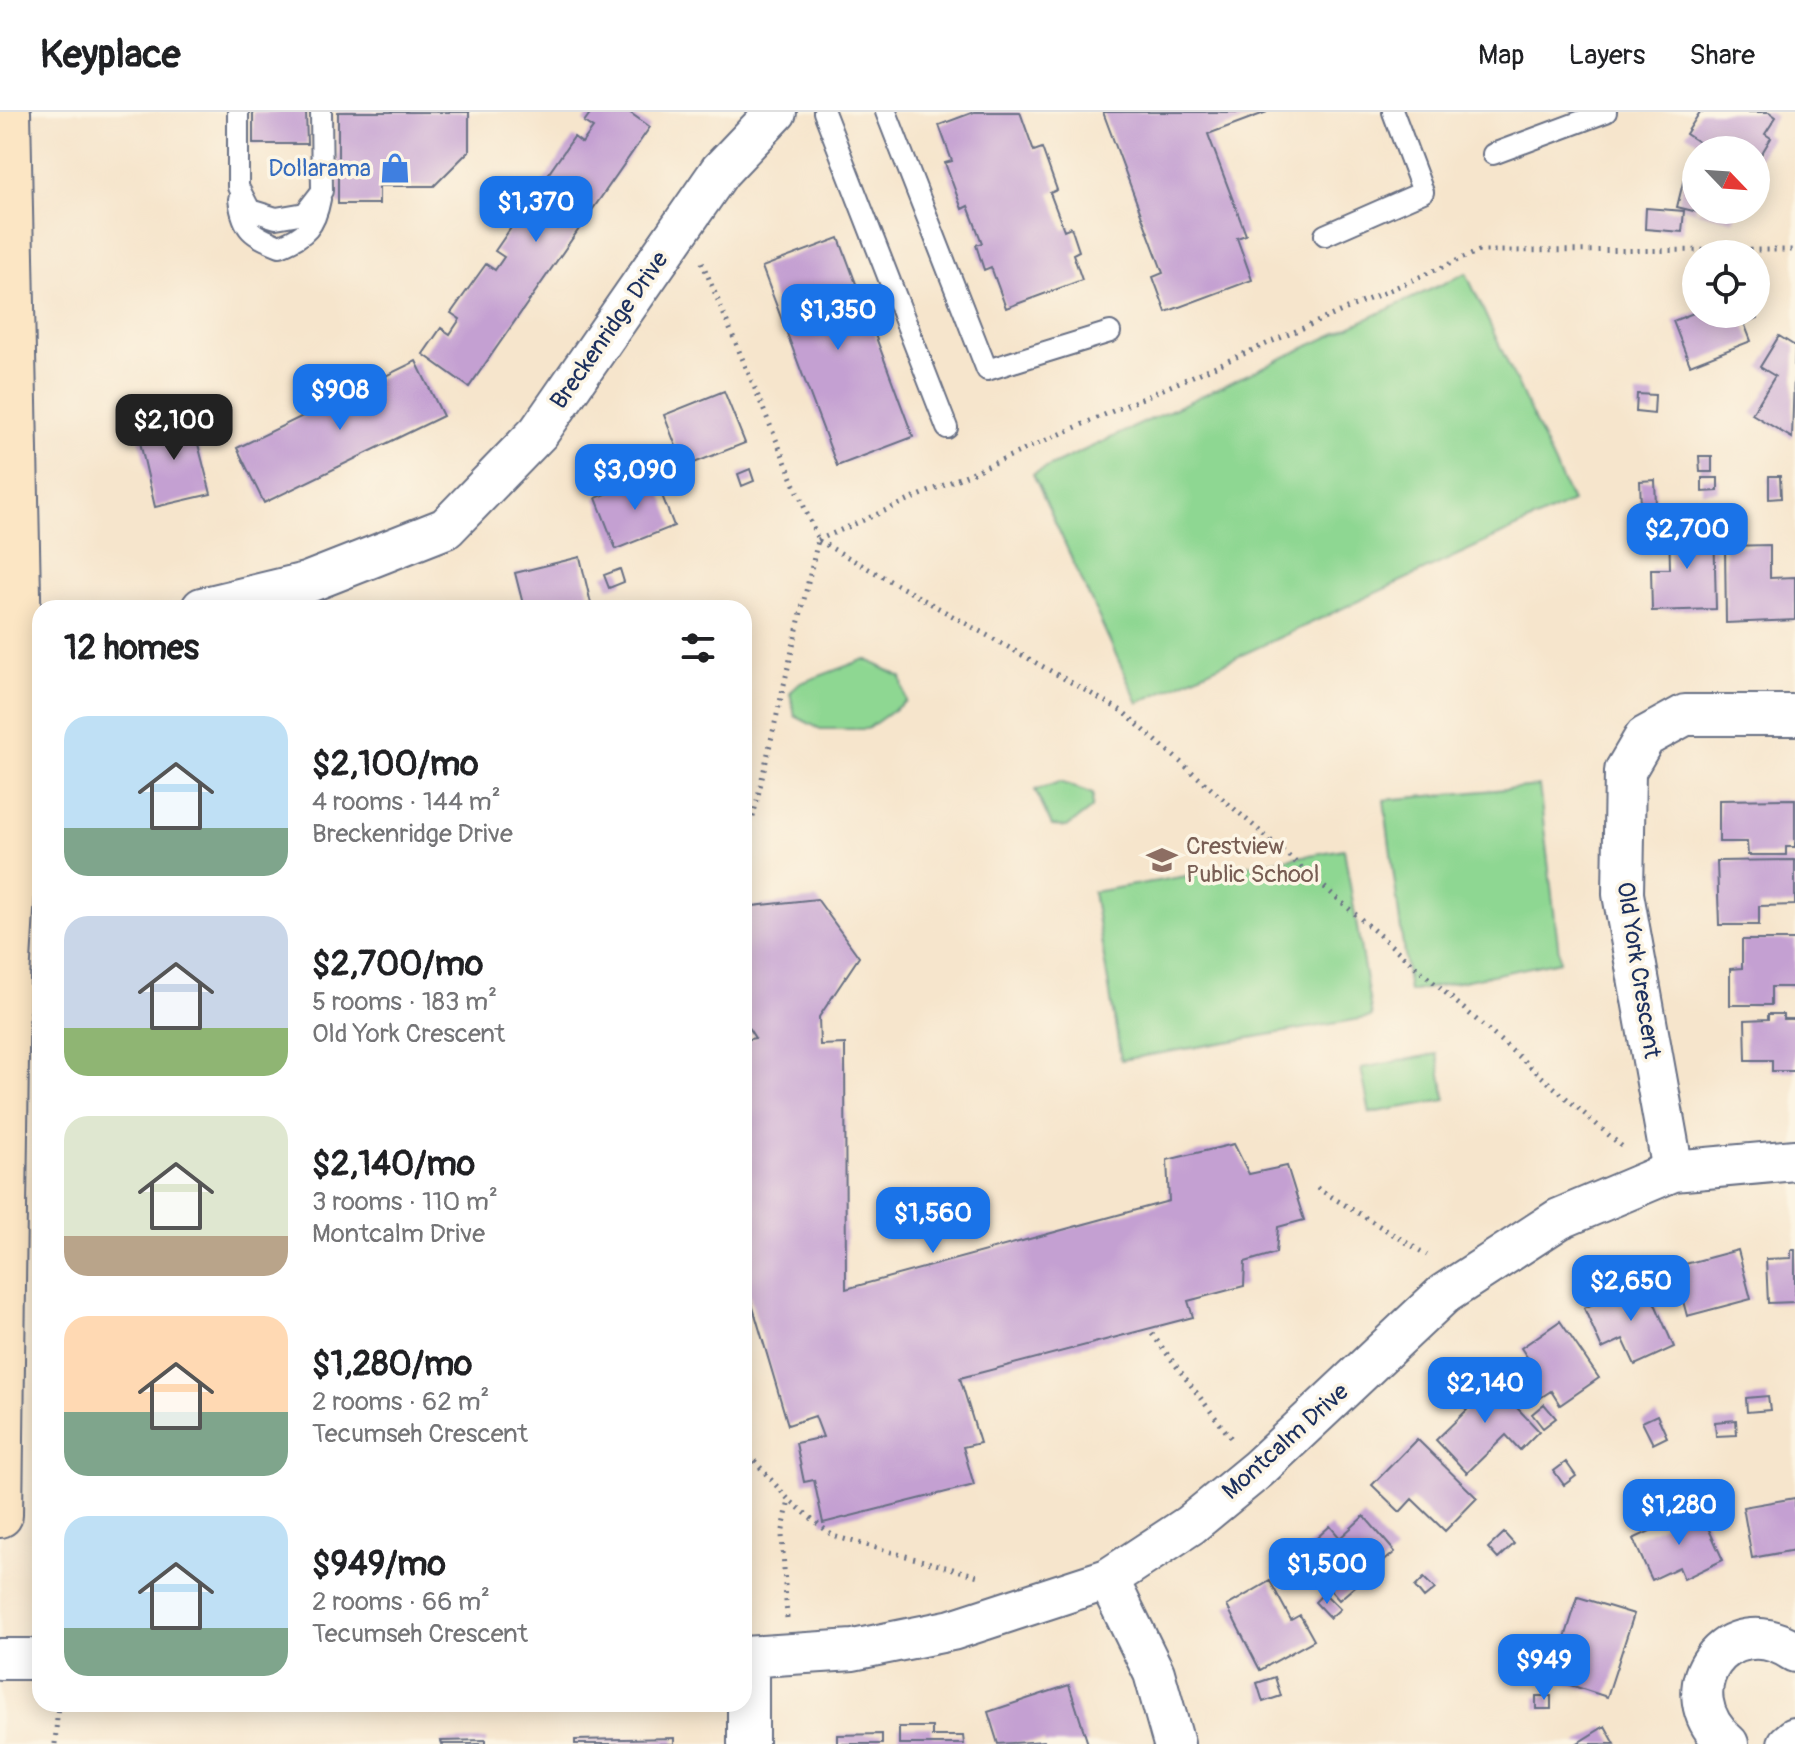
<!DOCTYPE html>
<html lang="en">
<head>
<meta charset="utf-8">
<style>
	:root { --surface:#fff; --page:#f6f6f6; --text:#202124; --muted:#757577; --line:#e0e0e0; --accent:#1a73e8 }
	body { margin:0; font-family:Pangolin,sans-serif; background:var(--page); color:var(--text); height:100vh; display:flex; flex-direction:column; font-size:30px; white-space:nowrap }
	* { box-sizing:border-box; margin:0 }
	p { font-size:26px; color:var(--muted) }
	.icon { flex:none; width:44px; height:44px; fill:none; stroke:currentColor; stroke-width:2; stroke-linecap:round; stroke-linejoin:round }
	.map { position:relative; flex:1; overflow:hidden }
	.sheet { position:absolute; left:32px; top:488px; width:720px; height:1112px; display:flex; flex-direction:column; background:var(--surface); border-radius:24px; box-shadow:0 4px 20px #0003 }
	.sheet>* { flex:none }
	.needle { width:52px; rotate:115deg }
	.tools { position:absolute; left:1682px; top:24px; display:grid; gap:16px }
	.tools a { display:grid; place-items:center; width:88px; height:88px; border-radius:50%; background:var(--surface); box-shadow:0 4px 20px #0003; font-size:40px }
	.price { position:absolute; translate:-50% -68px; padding:0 18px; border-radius:16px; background:var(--accent); color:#fff; font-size:26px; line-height:52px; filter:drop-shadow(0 2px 4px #0008) }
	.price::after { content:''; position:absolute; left:50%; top:48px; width:24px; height:18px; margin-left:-12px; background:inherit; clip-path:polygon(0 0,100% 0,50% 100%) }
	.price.on { background:#222; color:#fff }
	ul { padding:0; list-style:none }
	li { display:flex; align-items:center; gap:24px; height:200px; padding:0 32px }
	li span { display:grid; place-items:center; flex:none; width:224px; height:160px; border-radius:24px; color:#555 }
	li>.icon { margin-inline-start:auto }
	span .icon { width:96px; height:96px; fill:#fffc; stroke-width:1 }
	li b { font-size:34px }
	h2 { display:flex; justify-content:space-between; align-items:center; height:96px; padding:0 32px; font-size:34px }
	header { display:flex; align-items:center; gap:48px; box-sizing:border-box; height:112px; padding:0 40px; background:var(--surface); border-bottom:2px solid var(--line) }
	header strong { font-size:38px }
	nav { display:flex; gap:44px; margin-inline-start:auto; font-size:28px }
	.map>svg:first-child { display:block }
	.green { fill:#8ed792; stroke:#548378; stroke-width:2 }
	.building { fill:#c4a0d2 }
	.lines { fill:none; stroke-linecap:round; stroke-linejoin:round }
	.service-casing { stroke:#686f84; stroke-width:24 }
	.minor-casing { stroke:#686f84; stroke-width:44 }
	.secondary-casing { stroke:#686f84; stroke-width:48 }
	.path { stroke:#686f84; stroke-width:5; stroke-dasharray:2 6; stroke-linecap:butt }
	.service { stroke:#fff; stroke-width:20 }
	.minor { stroke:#fff; stroke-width:40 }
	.secondary { stroke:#fce6c4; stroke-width:44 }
	.labels { text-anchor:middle; stroke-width:7; stroke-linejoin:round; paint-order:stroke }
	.shop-label { font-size:24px; fill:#366cbe; stroke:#fcf5e5; text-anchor:end }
	.street-label { font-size:24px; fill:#1b2f5e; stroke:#fcf5e5 }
	.education-label { font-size:24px; fill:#785e54; stroke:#fcf5e5; text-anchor:start }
</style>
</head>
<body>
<header>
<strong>Keyplace</strong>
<nav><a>Map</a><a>Layers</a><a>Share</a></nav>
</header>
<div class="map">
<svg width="1795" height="1632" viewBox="0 0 1795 1632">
	<rect width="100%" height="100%" fill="#fcf5e5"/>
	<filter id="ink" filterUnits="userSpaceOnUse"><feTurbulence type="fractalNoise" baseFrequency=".0125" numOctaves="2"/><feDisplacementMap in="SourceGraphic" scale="16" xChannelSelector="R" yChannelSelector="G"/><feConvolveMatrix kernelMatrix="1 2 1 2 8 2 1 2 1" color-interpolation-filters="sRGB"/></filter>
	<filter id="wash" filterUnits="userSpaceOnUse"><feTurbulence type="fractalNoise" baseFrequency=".006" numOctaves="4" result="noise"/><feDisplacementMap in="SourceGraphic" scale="32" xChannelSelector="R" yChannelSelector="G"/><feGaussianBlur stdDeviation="1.8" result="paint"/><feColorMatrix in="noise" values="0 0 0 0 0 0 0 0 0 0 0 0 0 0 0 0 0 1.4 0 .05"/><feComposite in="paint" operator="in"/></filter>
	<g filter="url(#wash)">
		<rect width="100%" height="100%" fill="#f6e5cc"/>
		<!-- green -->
		<path class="green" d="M1466,161L1572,390L1138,591L1033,362Z
			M865,547L901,565L906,589L867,617H820L795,604L790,581L798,572Z
			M1060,670L1093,682L1092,696L1067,715L1052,714L1035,678Z
			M1539,674L1560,849L1409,880L1384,688Z
			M1344,737L1372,905L1121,948L1093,780Z
			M1437,942L1446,988L1370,1001L1361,956Z"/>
		<g id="blocks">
			<!-- building -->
			<path class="building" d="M253,0H306L307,32H253Z
				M338,0H469V39L434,74H379V92H338Z
				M591,0H629L650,15L469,275L423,242L441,216L450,222L460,207L451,201L486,152L495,158L504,145L495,139L530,88L539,94L548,80L540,74L574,25L582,31L593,16L584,10Z
				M974,0H1020L1034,39L1042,36L1057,78L1050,81L1064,118L1071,115L1079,139L1073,142L1082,168L1006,196L991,155L984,158L976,133L982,131L968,94L962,97L945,51L952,49L939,13Z
				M1103,0H1267L1208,22L1246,123L1237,126L1252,168L1166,200L1153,165L1163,161Z
				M1700,0H1769L1776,5L1765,22L1771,26L1756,51V38H1741L1727,29L1721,38H1711L1686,22Z
				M1689,46L1696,48V98H1737L1734,109L1677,95Z
				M1646,96L1684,99L1682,120L1645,117Z
				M839,126L913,325L837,354L762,155Z
				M1696,200L1755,202L1757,206L1744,211L1751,229L1690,253L1673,209Z
				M1779,224L1795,234L1792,326L1752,302L1775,264L1760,255Z
				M416,249L443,304L264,391L237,336Z
				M724,279L745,331L684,355L664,303Z
				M1637,282L1655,283L1654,302L1636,300Z
				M191,305L211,382L155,395L137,317Z
				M1699,344H1712V360H1700Z
				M750,357L754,369L742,374L738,362Z
				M654,363L674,414L616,437L596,386Z
				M1769,364H1780L1781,386L1769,387Z
				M1702,366H1718V379L1702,380Z
				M1655,368L1656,394L1641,395L1640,369Z
				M1714,412L1716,497L1652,499L1651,457H1670L1669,413Z
				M1770,433V466L1795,465V508L1726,511L1725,434Z
				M580,445L592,496H524L515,461Z
				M620,457L624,470L609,476L604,463Z
				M1795,687V735H1786V743H1748L1747,730H1719V688Z
				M1795,748V793L1759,794V813H1719L1717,749Z
				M817,787L859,845L819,905L820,933L845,932L846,1177L1169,1089L1167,1048L1234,1032L1249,1062L1287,1054L1304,1108L1278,1115L1276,1141L1245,1150L1244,1174L1188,1189L1193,1205L960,1266L980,1331L963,1335L974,1373L823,1411L814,1368L804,1370L796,1331L823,1325L815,1304L788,1313L744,1165V928L755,926L744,909V795Z
				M1742,828H1795V875H1771V893H1730V857L1742,856Z
				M1768,902H1783V907H1795V959H1772V948H1746L1745,908L1768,907Z
				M1738,1138L1751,1187L1687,1204L1674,1155Z
				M1791,1138H1795V1190L1768,1191L1766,1147L1791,1146Z
				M1645,1169L1674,1235L1635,1253L1623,1227L1602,1237L1584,1196Z
				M1560,1209L1599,1266L1560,1293L1551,1279L1537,1288L1516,1257L1529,1248L1521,1236Z
				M1485,1262L1539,1319L1520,1338L1506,1323L1467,1361L1436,1328L1467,1298L1457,1288Z
				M1768,1284L1770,1298L1747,1300L1746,1286Z
				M1544,1292L1556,1306L1543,1316L1532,1302Z
				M1657,1303L1667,1325L1653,1332L1642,1310Z
				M1736,1308L1737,1323L1716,1324L1715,1310Z
				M1417,1327L1477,1386L1445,1419L1412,1387L1400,1400L1372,1373Z
				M1566,1350L1576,1364L1564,1373L1554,1359Z
				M1795,1386V1438L1752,1446L1743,1395Z
				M1699,1396L1723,1448L1684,1467L1679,1455L1652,1468L1633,1427Z
				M1364,1404L1395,1440L1339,1488L1299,1442L1330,1414L1340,1426Z
				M1504,1421L1514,1432L1498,1447L1488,1436Z
				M1424,1466L1435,1477L1424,1486L1415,1475Z
				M1270,1469L1291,1508L1300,1503L1314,1528L1260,1558L1227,1494Z
				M1324,1481L1340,1497L1330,1506L1315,1490Z
				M1578,1485L1634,1502L1607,1585L1552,1567Z
				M1275,1565L1281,1584L1263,1590L1257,1571Z
				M1069,1573L1088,1632H1045L1044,1629L998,1632L988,1600Z
				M1536,1584H1551V1597H1536Z
				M1605,1614L1615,1632H1576Z
				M899,1615H932V1624H963L964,1632H899Z
				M882,1622V1632H837V1623Z
				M674,1626V1632H575V1628Z
				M486,1628V1632H442L441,1629Z"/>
		</g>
	</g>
	<g filter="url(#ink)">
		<use href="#blocks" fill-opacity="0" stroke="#686f84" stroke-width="2"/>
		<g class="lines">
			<!-- service casing -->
			<g class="service-casing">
				<path id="service" d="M238,0V75L250,98L276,106L305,101L322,79L321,0
					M824,0L947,316
					M886,0L987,258L1110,220
					M1493,42L1606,0
					M239,87C243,118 252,123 280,134C306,124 315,114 320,87
					M1325,123L1423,80L1393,0"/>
			</g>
			<!-- minor casing -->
			<g class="minor-casing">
				<path id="minor" d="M202,496L306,471L446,416L539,320L720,59L776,0
					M1673,1059L1623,782L1625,659L1645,625L1685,603H1795
					M1108,1467L1154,1561L1174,1632
					M744,1545L853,1538L952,1518L1108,1467L1190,1413L1258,1357L1444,1182L1559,1107L1673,1059L1795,1048
					M748,1545V1632
					M0,1547H40
					M1728,1632C1666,1579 1727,1494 1795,1540
					M1788,1632L1795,1626"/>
			</g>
			<!-- secondary casing -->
			<g class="secondary-casing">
				<path id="secondary" d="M0,1403L7,867L21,628L8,0"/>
			</g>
			<!-- path -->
			<path class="path" d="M702,150L818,428L752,709L744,710
				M818,428L1479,139L1795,138
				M819,429L1122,599L1626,1038
				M1317,1076L1427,1143
				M1152,1222L1234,1330
				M744,1337L789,1388L833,1424L982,1465
				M787,1506L782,1423L789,1388
				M55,1632L58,1592"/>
			<!-- service -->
			<use href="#service" class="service"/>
			<!-- minor -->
			<use href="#minor" class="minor"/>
			<!-- secondary -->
			<use href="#secondary" class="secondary"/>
		</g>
	</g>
	<!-- icons -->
	<defs>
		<g id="shop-bare" transform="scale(2.4)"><path d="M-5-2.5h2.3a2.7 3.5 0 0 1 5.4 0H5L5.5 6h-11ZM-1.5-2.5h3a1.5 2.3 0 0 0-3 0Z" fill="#3f7fe0" stroke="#fcf5e5" stroke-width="2.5" paint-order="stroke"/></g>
		<g id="school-bare" transform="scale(2.4)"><path d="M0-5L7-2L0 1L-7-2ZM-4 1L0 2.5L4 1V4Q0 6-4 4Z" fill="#8d6e63" stroke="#fcf5e5" stroke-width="2.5" paint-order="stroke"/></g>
	</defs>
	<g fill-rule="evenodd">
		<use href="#shop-bare" x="395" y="56"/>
		<use href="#school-bare" x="1162" y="748"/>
	</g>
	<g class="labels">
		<!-- shop labels -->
		<g class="shop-label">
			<text x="371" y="64">Dollarama</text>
		</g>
		<!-- street labels -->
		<g class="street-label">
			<text transform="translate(609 218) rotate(-55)" y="8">Breckenridge Drive</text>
			<text transform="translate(1639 858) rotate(81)" y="8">Old York Crescent</text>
			<text transform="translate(1285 1329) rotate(-42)" y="8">Montcalm Drive</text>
		</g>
		<!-- education labels -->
		<g class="education-label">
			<text x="1186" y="742">Crestview<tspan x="1186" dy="28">Public School</tspan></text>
		</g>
	</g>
</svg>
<div class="tools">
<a><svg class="needle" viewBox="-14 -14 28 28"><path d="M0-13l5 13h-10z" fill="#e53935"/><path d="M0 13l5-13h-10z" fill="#757577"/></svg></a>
<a><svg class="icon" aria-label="locate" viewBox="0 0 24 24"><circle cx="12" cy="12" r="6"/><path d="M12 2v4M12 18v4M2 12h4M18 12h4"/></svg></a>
</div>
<b class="price" style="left:536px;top:132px">$1,370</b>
<b class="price" style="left:838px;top:240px">$1,350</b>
<b class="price" style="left:340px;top:320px">$908</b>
<b class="price on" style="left:174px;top:350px">$2,100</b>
<b class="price" style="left:635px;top:400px">$3,090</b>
<b class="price" style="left:1687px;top:459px">$2,700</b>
<b class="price" style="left:933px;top:1143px">$1,560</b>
<b class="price" style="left:1631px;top:1211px">$2,650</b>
<b class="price" style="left:1485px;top:1313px">$2,140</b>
<b class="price" style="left:1679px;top:1435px">$1,280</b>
<b class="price" style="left:1327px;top:1494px">$1,500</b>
<b class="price" style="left:1544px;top:1590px">$949</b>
<section class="sheet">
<h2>12 homes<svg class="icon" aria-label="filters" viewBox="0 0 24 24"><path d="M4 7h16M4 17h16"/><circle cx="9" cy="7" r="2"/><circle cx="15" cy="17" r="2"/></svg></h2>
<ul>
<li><span style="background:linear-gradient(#bfe0f5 70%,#7fa58c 0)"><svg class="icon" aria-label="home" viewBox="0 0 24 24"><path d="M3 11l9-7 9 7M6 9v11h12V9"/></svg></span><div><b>$2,100/mo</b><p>4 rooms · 144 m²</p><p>Breckenridge Drive</p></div></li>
<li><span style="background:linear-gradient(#c9d6e8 70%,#8fb573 0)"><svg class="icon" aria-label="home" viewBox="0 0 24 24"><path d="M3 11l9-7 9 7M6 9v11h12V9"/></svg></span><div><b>$2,700/mo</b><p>5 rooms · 183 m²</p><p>Old York Crescent</p></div></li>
<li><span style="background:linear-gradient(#dfe7d0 75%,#b9a48a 0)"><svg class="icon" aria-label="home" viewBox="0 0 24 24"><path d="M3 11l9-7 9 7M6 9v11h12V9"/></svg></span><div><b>$2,140/mo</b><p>3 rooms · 110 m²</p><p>Montcalm Drive</p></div></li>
<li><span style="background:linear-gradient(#ffd9b3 60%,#7fa58c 0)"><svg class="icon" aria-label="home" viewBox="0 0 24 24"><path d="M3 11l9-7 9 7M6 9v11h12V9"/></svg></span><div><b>$1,280/mo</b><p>2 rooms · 62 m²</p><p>Tecumseh Crescent</p></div></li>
<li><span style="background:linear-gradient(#bfe0f5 70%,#7fa58c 0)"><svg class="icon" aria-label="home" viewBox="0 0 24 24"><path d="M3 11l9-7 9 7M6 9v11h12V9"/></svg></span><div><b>$949/mo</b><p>2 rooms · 66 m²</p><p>Tecumseh Crescent</p></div></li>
</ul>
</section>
</div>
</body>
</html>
